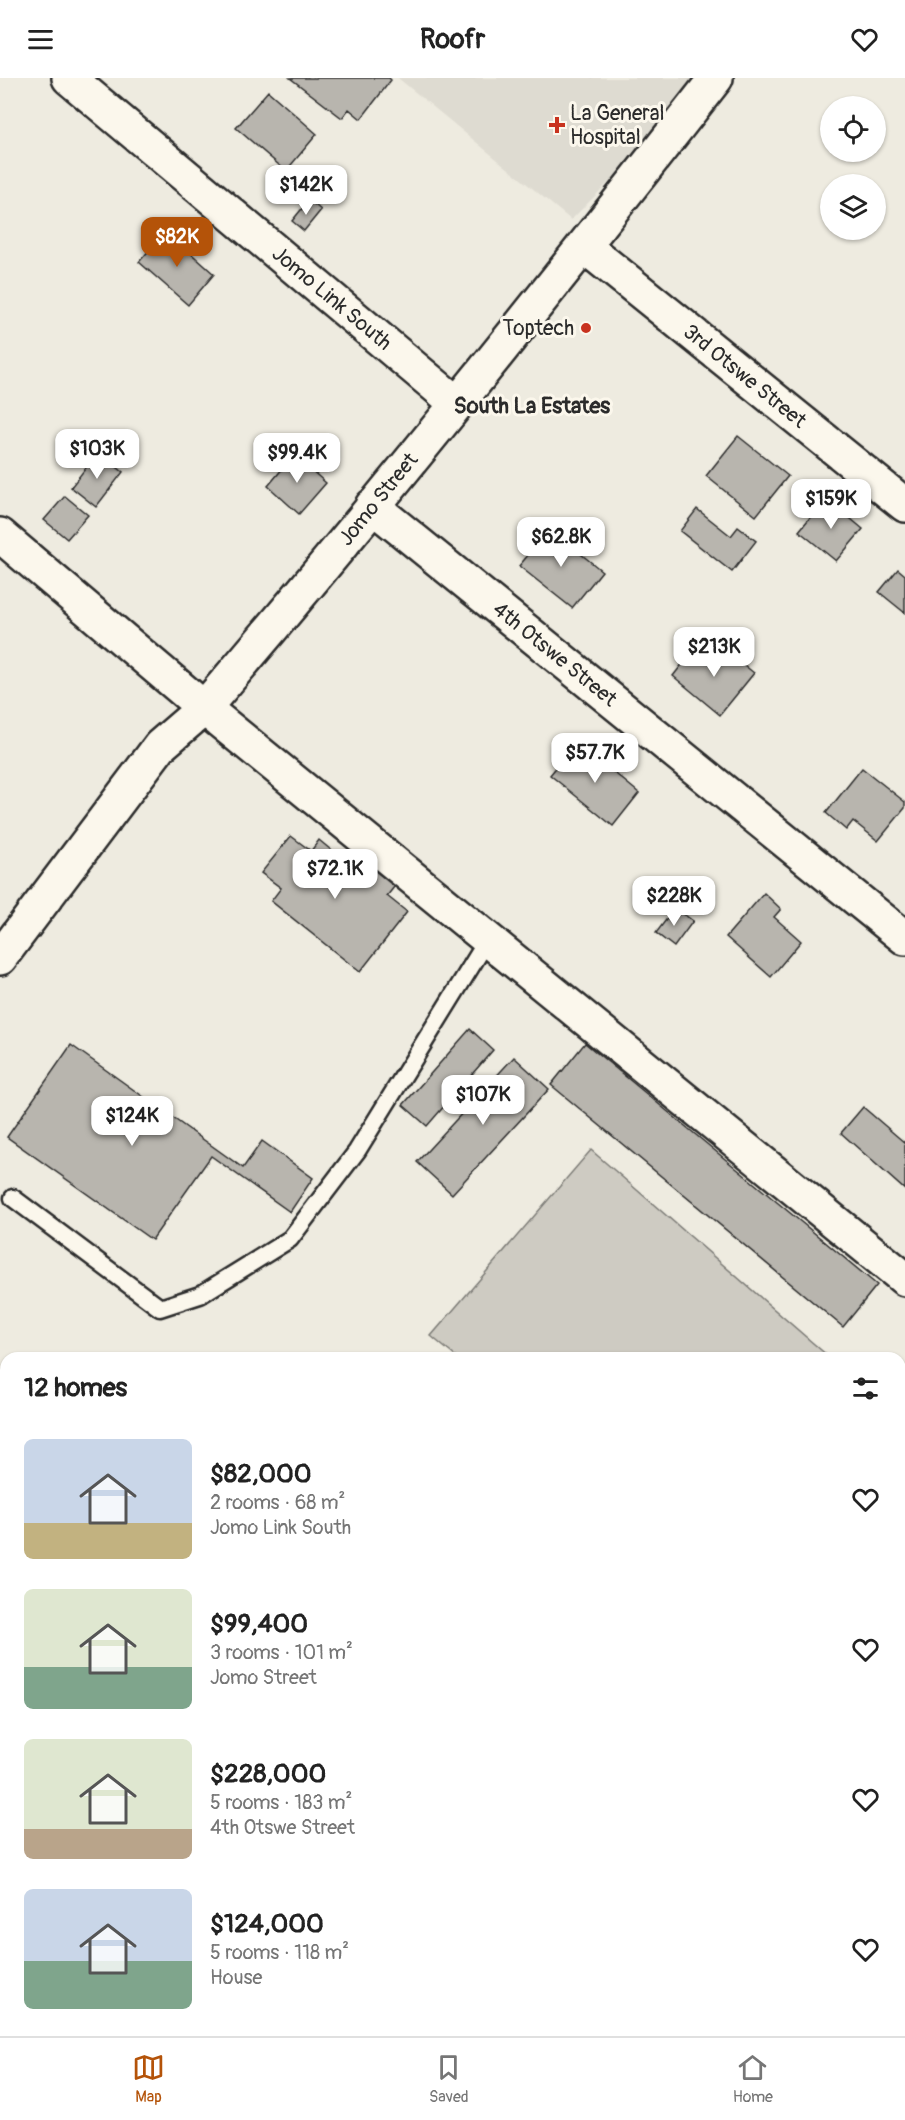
<!DOCTYPE html>
<html lang="en">
<head>
<meta charset="utf-8">
<style>
	:root { --surface:#fff; --page:#f2f2f2; --text:#222; --muted:#767676; --line:#e0e0e0; --accent:#b45309 }
	body { margin:0; font-family:Pangolin,sans-serif; background:var(--page); color:var(--text); height:100vh; display:flex; flex-direction:column; font-size:22px; white-space:nowrap }
	* { box-sizing:border-box; margin:0 }
	p { font-size:20px; color:var(--muted) }
	.icon { flex:none; width:33px; height:33px; fill:none; stroke:currentColor; stroke-width:2; stroke-linecap:round; stroke-linejoin:round }
	.map { position:relative; flex:1; overflow:hidden }
	.sheet { position:absolute; left:0px; top:1274px; width:906px; height:686px; display:flex; flex-direction:column; background:var(--surface); border-radius:18px 18px 0 0; box-shadow:0 2px 4px #0004 }
	.sheet>* { flex:none }
	.buttons { position:absolute; left:820px; top:18px; display:grid; gap:12px }
	.buttons a { display:grid; place-items:center; width:66px; height:66px; border-radius:50%; background:var(--surface); box-shadow:0 2px 4px #0004; font-size:30px }
	.price { position:absolute; translate:-50% -51px; padding:0 14px; border-radius:12px; background:#fff; color:#222; font-size:20px; line-height:39px; filter:drop-shadow(0 2px 3px #0008) }
	.price::after { content:''; position:absolute; left:50%; top:36px; width:18px; height:14px; margin-left:-9px; background:inherit; clip-path:polygon(0 0,100% 0,50% 100%) }
	.price.current { background:var(--accent); color:#fff }
	ul { padding:0; list-style:none }
	li { display:flex; align-items:center; gap:18px; height:150px; padding:0 24px }
	li span { display:grid; place-items:center; flex:none; width:168px; height:120px; border-radius:9px; color:#555 }
	li>.icon { margin-inline-start:auto }
	span .icon { width:72px; height:72px; fill:#fffc; stroke-width:1 }
	li b { font-size:26px }
	h2 { display:flex; justify-content:space-between; align-items:center; height:72px; padding:0 24px; font-size:26px }
	header { display:flex; justify-content:space-between; align-items:center; height:78px; padding:0 24px; background:var(--surface); font-size:27px; font-weight:800 }
	.menu { display:flex; justify-content:space-around; align-items:center; height:84px; border-top:2px solid var(--line); background:var(--surface); font-size:16px; color:var(--muted) }
	.menu a { display:grid; justify-items:center; gap:3px }
	.menu .current { color:var(--accent) }
	.map>svg:first-child { display:block }
	.built { fill:#dedbd1 }
	.green { fill:#cecbc2; stroke:#7c7b76; stroke-width:1.5 }
	.water { fill:#a4a29a; stroke:#74726e; stroke-width:1.5 }
	.building { fill:#b8b5ae; stroke:#2b2b2b; stroke-width:1.5 }
	.lines { fill:none; stroke-linecap:round; stroke-linejoin:round }
	.lane-casing { stroke:#2b2b2b; stroke-width:21 }
	.street-casing { stroke:#2b2b2b; stroke-width:38 }
	.lane { stroke:#fbf7ec; stroke-width:16 }
	.street { stroke:#fbf7ec; stroke-width:33 }
	.poi-dot { fill:#c8321e; stroke:#fbf7ec; stroke-width:2 }
	.labels { text-anchor:middle; stroke-width:6; stroke-linejoin:round; paint-order:stroke }
	.poi-label { font-size:21px; fill:#2b2b2b; stroke:#fbf7ec; text-anchor:start }
	.street-label { font-size:21px; fill:#2b2b2b; stroke:#fbf7ec }
	.neighbourhood-label { font-size:22px; font-weight:bold; fill:#2b2b2b; stroke:#fbf7ec }
</style>
</head>
<body>
<header><svg class="icon" aria-label="menu" viewBox="0 0 24 24"><path d="M4 6h16M4 12h16M4 18h16"/></svg>Roofr<svg class="icon" aria-label="heart" viewBox="0 0 24 24"><path d="M12 20l-8-8c-3-5 5-10 8-4 3-6 11-1 8 4z"/></svg></header>
<div class="map">
<svg width="905" height="1958" viewBox="0 0 905 1958">
	<rect width="100%" height="100%" fill="#eeebe0"/>
	<filter id="ink" filterUnits="userSpaceOnUse"><feTurbulence type="fractalNoise" baseFrequency=".0167" numOctaves="2"/><feDisplacementMap in="SourceGraphic" scale="12" xChannelSelector="R" yChannelSelector="G"/><feConvolveMatrix kernelMatrix="1 2 1 2 8 2 1 2 1" color-interpolation-filters="sRGB"/></filter>
	<g filter="url(#ink)">
		<!-- built -->
		<path class="built" d="M398,0H697L619,94L571,142Z"/>
		<!-- green -->
		<path class="green" d="M591,1072L829,1279H456L431,1258Z
			M900,1341L905,1345V1420L900,1426Z"/>
		<!-- water -->
		<path class="water" d="M0,1463L6,1472V1953H621L627,1958H0Z"/>
		<!-- building -->
		<path class="building" d="M290,0H389L391,2L361,41L349,31L342,40Z
			M268,13L317,56L286,93L236,50Z
			M309,122L321,132L304,153L292,143Z
			M166,153L214,196L188,227L139,184Z
			M738,358L788,398L756,438L706,398Z
			M98,374L123,394L96,429L71,409Z
			M294,377L326,405L299,436L268,408Z
			M65,418L88,437L67,461L44,442Z
			M826,420L863,451L836,483L799,453Z
			M697,431L731,458L738,449L756,463L732,494L680,453Z
			M550,451L602,493L572,530L519,488Z
			M898,491L905,497V535L879,514Z
			M695,570L714,584L724,571L754,595L720,637L673,598Z
			M577,664L639,715L613,748L550,697Z
			M862,690L905,724V730L878,763L853,743L846,752L826,735Z
			M291,758L311,773L319,762L360,796L371,783L398,804L387,818L407,834L360,894L271,823L281,810L261,795Z
			M764,815L781,831L774,839L801,863L771,899L726,859Z
			M675,830L693,843L674,869L656,855Z
			M470,951L493,972L427,1048L403,1027Z
			M585,965L877,1207L843,1249L551,1007Z
			M71,967L243,1090L262,1063L313,1100L290,1134L211,1078L152,1162L7,1059Z
			M514,979L549,1011L452,1116L417,1084Z
			M863,1029L905,1065V1112L841,1055Z"/>
		<g class="lines">
			<!-- lane casing -->
			<g class="lane-casing">
				<path id="lane" d="M13,1120L160,1230L200,1217L290,1161L357,1073L488,861
					M900,1523L905,1527"/>
			</g>
			<!-- street casing -->
			<g class="street-casing">
				<path id="street" d="M69,0L456,325
					M584,168L905,427
					M372,428L905,860
					M0,457L204,630C380,425 549,213 716,0
					M0,880L160,668L204,630L905,1201
					M900,1736L905,1739"/>
			</g>
			<!-- lane -->
			<use href="#lane" class="lane"/>
			<!-- street -->
			<use href="#street" class="street"/>
		</g>
	</g>
	<!-- markers -->
	<g class="poi-dot">
		<path d="M554 38h6v6h6v6h-6v6h-6v-6h-6v-6h6z"/>
		<circle cx="586" cy="250" r="6"/>
	</g>
	<g class="labels">
		<!-- poi labels -->
		<g class="poi-label">
			<text x="570" y="42">La General<tspan x="570" dy="24">Hospital</tspan></text>
			<text x="574" y="257" text-anchor="end">Toptech</text>
		</g>
		<!-- street labels -->
		<g class="street-label">
			<text transform="translate(332 220) rotate(40)" y="7">Jomo Link South</text>
			<text transform="translate(745 298) rotate(39)" y="7">3rd Otswe Street</text>
			<text transform="translate(378 421) rotate(-51)" y="7">Jomo Street</text>
			<text transform="translate(555 576) rotate(39)" y="7">4th Otswe Street</text>
		</g>
		<!-- neighbourhood labels -->
		<g class="neighbourhood-label">
			<text x="532" y="335">South La Estates</text>
		</g>
	</g>
</svg>
<div class="buttons">
<a><svg class="icon" aria-label="locate" viewBox="0 0 24 24"><circle cx="12" cy="12" r="6"/><path d="M12 2v4M12 18v4M2 12h4M18 12h4"/></svg></a>
<a><svg class="icon" aria-label="layers" viewBox="0 0 24 24"><path d="M12 4l9 5-9 5-9-5zM3 14l9 5 9-5"/></svg></a>
</div>
<b class="price" style="left:306px;top:138px">$142K</b>
<b class="price current" style="left:177px;top:190px">$82K</b>
<b class="price" style="left:97px;top:402px">$103K</b>
<b class="price" style="left:297px;top:406px">$99.4K</b>
<b class="price" style="left:831px;top:452px">$159K</b>
<b class="price" style="left:561px;top:490px">$62.8K</b>
<b class="price" style="left:714px;top:600px">$213K</b>
<b class="price" style="left:595px;top:706px">$57.7K</b>
<b class="price" style="left:335px;top:822px">$72.1K</b>
<b class="price" style="left:674px;top:849px">$228K</b>
<b class="price" style="left:483px;top:1048px">$107K</b>
<b class="price" style="left:132px;top:1069px">$124K</b>
<section class="sheet">
<h2>12 homes<svg class="icon" aria-label="filters" viewBox="0 0 24 24"><path d="M4 7h16M4 17h16"/><circle cx="9" cy="7" r="2"/><circle cx="15" cy="17" r="2"/></svg></h2>
<ul>
<li><span style="background:linear-gradient(#c9d6e8 70%,#c2b280 0)"><svg class="icon" aria-label="home" viewBox="0 0 24 24"><path d="M3 11l9-7 9 7M6 9v11h12V9"/></svg></span><div><b>$82,000</b><p>2 rooms · 68 m²</p><p>Jomo Link South</p></div><svg class="icon" aria-label="heart" viewBox="0 0 24 24"><path d="M12 20l-8-8c-3-5 5-10 8-4 3-6 11-1 8 4z"/></svg></li>
<li><span style="background:linear-gradient(#dfe7d0 65%,#7fa58c 0)"><svg class="icon" aria-label="home" viewBox="0 0 24 24"><path d="M3 11l9-7 9 7M6 9v11h12V9"/></svg></span><div><b>$99,400</b><p>3 rooms · 101 m²</p><p>Jomo Street</p></div><svg class="icon" aria-label="heart" viewBox="0 0 24 24"><path d="M12 20l-8-8c-3-5 5-10 8-4 3-6 11-1 8 4z"/></svg></li>
<li><span style="background:linear-gradient(#dfe7d0 75%,#b9a48a 0)"><svg class="icon" aria-label="home" viewBox="0 0 24 24"><path d="M3 11l9-7 9 7M6 9v11h12V9"/></svg></span><div><b>$228,000</b><p>5 rooms · 183 m²</p><p>4th Otswe Street</p></div><svg class="icon" aria-label="heart" viewBox="0 0 24 24"><path d="M12 20l-8-8c-3-5 5-10 8-4 3-6 11-1 8 4z"/></svg></li>
<li><span style="background:linear-gradient(#c9d6e8 60%,#7fa58c 0)"><svg class="icon" aria-label="home" viewBox="0 0 24 24"><path d="M3 11l9-7 9 7M6 9v11h12V9"/></svg></span><div><b>$124,000</b><p>5 rooms · 118 m²</p><p>House</p></div><svg class="icon" aria-label="heart" viewBox="0 0 24 24"><path d="M12 20l-8-8c-3-5 5-10 8-4 3-6 11-1 8 4z"/></svg></li>
</ul>
</section>
</div>
<nav class="menu">
<a class="current"><svg class="icon" aria-label="map" viewBox="0 0 24 24"><path d="M3 6l6-2 6 2 6-2v14l-6 2-6-2-6 2zM9 4v14M15 6v14"/></svg>Map</a>
<a><svg class="icon" aria-label="saved" viewBox="0 0 24 24"><path d="M7 4h10v16l-5-4-5 4z"/></svg>Saved</a>
<a><svg class="icon" aria-label="home" viewBox="0 0 24 24"><path d="M3 11l9-7 9 7M6 9v11h12V9"/></svg>Home</a>
</nav>
</body>
</html>
